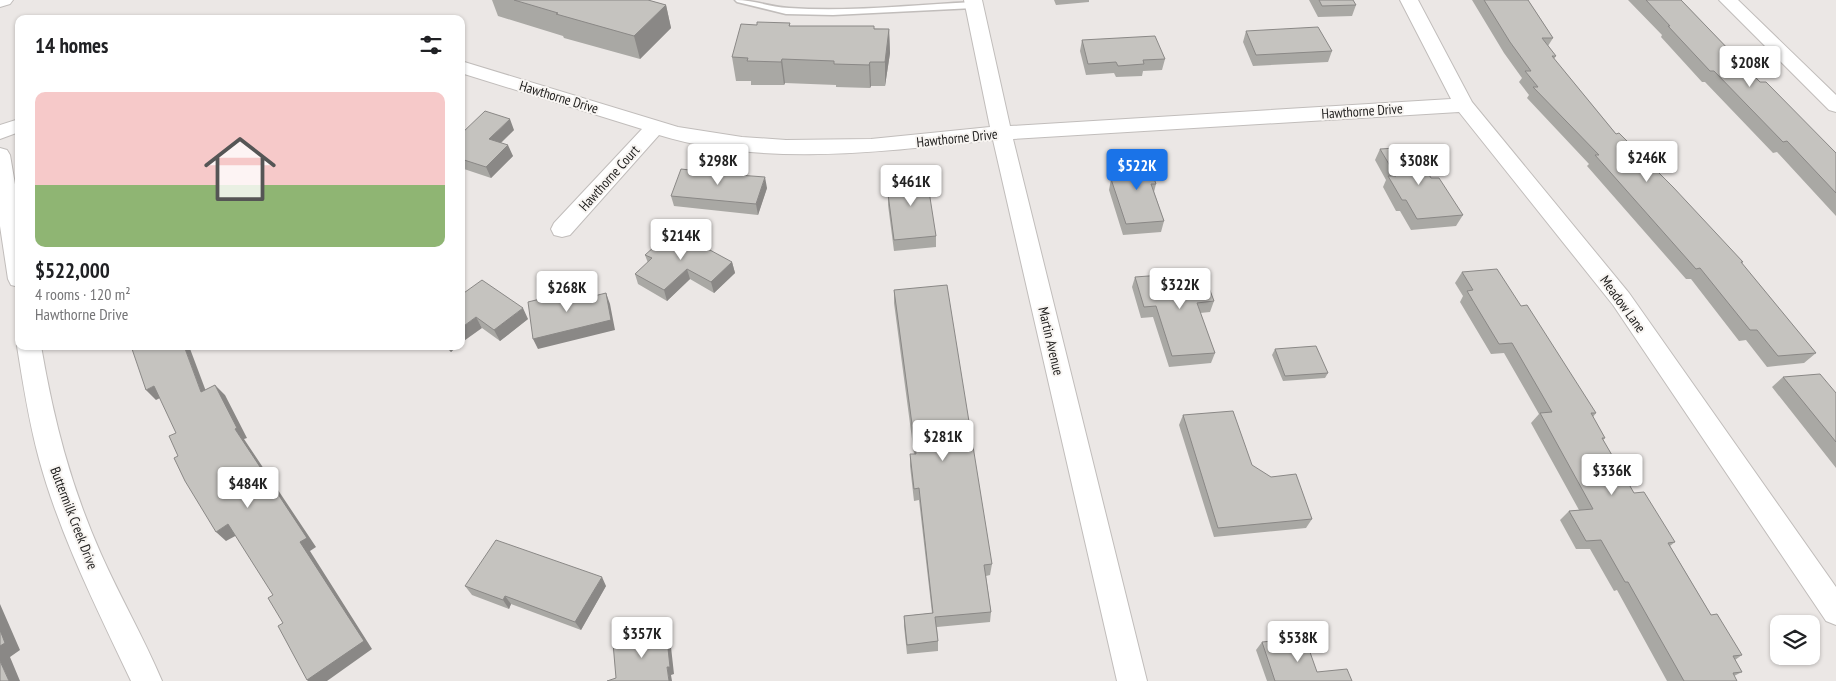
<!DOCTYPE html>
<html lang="en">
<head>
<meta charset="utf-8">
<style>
	:root { --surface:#fff; --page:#f2f2f2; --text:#202124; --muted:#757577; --line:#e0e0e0; --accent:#1a73e8 }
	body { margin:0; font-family:"PT Sans Narrow",sans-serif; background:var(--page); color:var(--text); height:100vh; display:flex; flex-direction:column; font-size:19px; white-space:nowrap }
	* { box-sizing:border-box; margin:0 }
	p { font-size:16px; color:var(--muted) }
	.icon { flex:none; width:28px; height:28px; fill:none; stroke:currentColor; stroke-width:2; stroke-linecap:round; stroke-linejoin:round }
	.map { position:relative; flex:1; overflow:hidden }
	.sheet { position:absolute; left:15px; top:15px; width:450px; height:335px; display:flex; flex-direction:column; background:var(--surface); border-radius:10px; box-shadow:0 1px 4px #0004 }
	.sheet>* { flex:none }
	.fabs { position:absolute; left:1770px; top:615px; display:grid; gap:10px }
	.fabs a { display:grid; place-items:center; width:50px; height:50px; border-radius:10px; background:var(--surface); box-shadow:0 1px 4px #0004; font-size:25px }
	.price { position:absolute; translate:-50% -42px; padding:0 11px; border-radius:5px; background:#fff; color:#222; font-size:16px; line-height:32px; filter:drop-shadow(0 1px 2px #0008) }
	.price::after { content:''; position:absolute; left:50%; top:30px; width:15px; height:11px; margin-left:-8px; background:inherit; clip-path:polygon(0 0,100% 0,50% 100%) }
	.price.selected { background:var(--accent); color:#fff }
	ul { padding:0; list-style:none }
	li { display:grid; align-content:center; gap:10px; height:265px; padding:0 20px }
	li+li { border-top:1px solid var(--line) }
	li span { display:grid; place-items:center; height:155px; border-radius:10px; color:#555 }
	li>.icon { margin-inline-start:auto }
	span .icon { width:90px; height:90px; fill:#fffc; stroke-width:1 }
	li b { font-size:21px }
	h2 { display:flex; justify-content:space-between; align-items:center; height:60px; padding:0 20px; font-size:21px }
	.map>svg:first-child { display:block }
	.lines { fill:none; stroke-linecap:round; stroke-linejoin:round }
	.service-casing { stroke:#c1bdbb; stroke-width:3 }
	.minor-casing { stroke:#c1bdbb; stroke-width:2 }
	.secondary-casing { stroke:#c1bdbb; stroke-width:2 }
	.service { fill:#fff; fill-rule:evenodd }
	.minor { fill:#fff; fill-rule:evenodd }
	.secondary { fill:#fff; fill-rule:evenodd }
	.wall { fill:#a9a8a4 }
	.shaded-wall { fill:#8a8886 }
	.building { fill:#c5c3bf; stroke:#8a8886 }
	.labels { text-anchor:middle; stroke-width:4; stroke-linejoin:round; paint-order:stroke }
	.street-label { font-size:14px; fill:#1e1d1c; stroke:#f8f5f2 }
</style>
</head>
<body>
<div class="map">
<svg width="1836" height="681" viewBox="0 0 1836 681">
	<rect width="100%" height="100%" fill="#ebe7e5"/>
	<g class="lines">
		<!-- service casing -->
		<g class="service-casing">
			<path id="service" d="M735,0C754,0 770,7 789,8C850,12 913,5 974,2L979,5L974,8L833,15L786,14L737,2Z"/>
		</g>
		<!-- minor casing -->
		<g class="minor-casing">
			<path id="minor" d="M964,0H982L1010,126L1451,99L1400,0H1418L1472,102L1629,293L1836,587V625L1826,621L1613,305L1459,112L1013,139L1147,681H1117L993,140C884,151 767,168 659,135L570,235L562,237L554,235L551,229L554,223L642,129L461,73V61L678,127L742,137L786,140L871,139L990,127Z
				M1719,0H1738L1836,95V112L1829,110Z
				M19,119V132L0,139V125Z
				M0,148L7,150L10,155L19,208V287L11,285L8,279L0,226Z
				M19,343V346H41C54,421 70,484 101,554C120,597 144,638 162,681H131C97,609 60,536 39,459C29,422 23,384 17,346Z"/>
		</g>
		<!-- secondary casing -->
		<g class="secondary-casing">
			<path id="secondary" d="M0,0H13L10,4L0,7Z"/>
		</g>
		<!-- service -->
		<use href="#service" class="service"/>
		<!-- minor -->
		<use href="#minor" class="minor"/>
		<!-- secondary -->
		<use href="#secondary" class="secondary"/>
	</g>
	<!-- wall -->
	<path class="wall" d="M492,0H648L666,5L671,28L640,59L564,38L563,36L498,16Z
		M1054,0H1089V2L1056,5Z
		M1309,0H1353L1356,5L1352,16L1318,17Z
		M1472,0H1528L1553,38L1548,46L1556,56L1554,59L1616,134L1743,262L1741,263L1816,353L1804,363L1767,367L1746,340L1739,341L1691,279H1686L1587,166L1589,164L1527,98L1529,95L1519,82L1522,78L1504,53Z
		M1628,0H1681L1760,82L1836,153V216L1777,152L1773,153L1705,82H1702L1661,37L1662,35Z
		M790,23V26L889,29L890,53L885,86H871L870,88L836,87V85L785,83L784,85H751V81H736L732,57L757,25Z
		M1246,31L1332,51L1328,62L1253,66L1243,42Z
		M1082,40L1165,59L1162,70L1143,71L1142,76L1116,77L1114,73L1086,75L1080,51Z
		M514,130L501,143L513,156L491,178L461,168V134Z
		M1380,149L1431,178L1463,215L1456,226L1411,230L1400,211H1396L1383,187L1386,180L1375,160Z
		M1114,158L1156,184L1154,192L1164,221L1161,232L1123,235L1109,190L1111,179H1115L1112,169Z
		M739,170L740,175L767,188L758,215L674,206L671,196L707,172Z
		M892,175L936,236V247L894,251L888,205V194H893Z
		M645,255L732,262L735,273L714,293L690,279L667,301L638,284L635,274L648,263Z
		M1462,272L1521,306L1596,413L1593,417L1605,438L1603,440L1634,493L1675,542L1670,546L1711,615L1742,655L1735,660L1742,672L1734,676L1737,681H1667L1617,590L1614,591L1590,549H1576L1560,520L1569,511L1579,510L1531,423L1539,414L1504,353L1491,354L1460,302L1463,296L1455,283Z
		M1135,277L1214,301L1210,312L1200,313L1215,353L1211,363L1169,367L1153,317L1141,318L1132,287Z
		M894,290L992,564L990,575L986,576L991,612L990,622L937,627L938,641V651L907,654L904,626V616L932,613L919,500L914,501L910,466V454H914L894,303Z
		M461,295L528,319L500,341L482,328Z
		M444,346H457L451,352Z
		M1275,349L1328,373L1325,378L1283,381L1272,355Z
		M1783,377L1836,393V468L1772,387Z
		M1183,415L1252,465L1312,519L1306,528L1214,537L1179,425Z
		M465,586H606L581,630L511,604L509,609L472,595Z
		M1262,642L1317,672L1352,681H1267L1256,650Z"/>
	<!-- shaded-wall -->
	<path class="shaded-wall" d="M666,5L671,28L640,59L634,36Z
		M889,29L890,53L885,86V62Z
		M782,59L785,83L784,85L781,62Z
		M870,62L871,86L870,88L869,65Z
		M510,119L514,130L493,150L489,139Z
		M508,145L513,156L491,178L486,167Z
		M765,177L767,188L758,215L756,204Z
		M732,262L735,273L714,293L711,282Z
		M687,269L690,279L667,301L664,290Z
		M580,289L584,300L582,299Z
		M606,293L610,304L615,330L538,349L533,339Z
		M523,308L528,319L500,341L494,330Z
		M476,317L482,328L461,343V328Z
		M184,346H189L210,402L201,392Z
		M447,346H457L451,352Z
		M215,385L225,395L247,438L244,439L316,547L310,551L372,649L327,681H308L307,680L300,542L235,429Z
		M154,386L164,396L156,400L146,390Z
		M228,524L239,534L226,541L216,532Z
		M602,577L606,586L581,630L575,622Z
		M505,596L511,604L509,609L503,600Z
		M0,604L20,650L10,657L20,681H9L0,661Z
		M666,630L670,638L674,674L671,675L672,681H669L667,667Z"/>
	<!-- building -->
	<path class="building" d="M514,0H648L666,5L634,36L556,14L558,13Z
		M1319,0H1353L1356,5L1322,6Z
		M1484,0H1528L1553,38H1542L1556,56H1552L1616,134L1619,133L1673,187L1743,262H1741L1816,353L1778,356L1757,330H1750L1700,268L1696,269L1595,155H1599L1533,87H1538L1525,71H1531L1510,42Z
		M1646,0H1681L1760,82H1766L1836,153V193L1787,141L1783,142L1714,71H1710L1668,26H1670Z
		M757,22L790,23L789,26H874V29H889L885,62H870L869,65L834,64V61L782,59L781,62L747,61L748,58L732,57L741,24L757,25Z
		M1318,27L1332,51L1256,55L1246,31Z
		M1155,36L1165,59L1143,60L1144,64L1118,66L1116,62L1088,64L1082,40Z
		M485,111L510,119L489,139L508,145L486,167L461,159V134Z
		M1412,147L1431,178H1439L1463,215L1417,219L1406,200H1402L1388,176H1396L1380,149Z
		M1146,156L1156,184H1151L1164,221L1126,224L1111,179L1121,178L1114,158Z
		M708,167L739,170L738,175L765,177L756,204L671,196L681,169L707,172Z
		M926,172L936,236L894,240L888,194H894L892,175Z
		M673,230L732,262L711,282L687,269L664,290L635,274L652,258L645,255Z
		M1497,269L1521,306L1527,305L1596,413H1591L1605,438H1602L1634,493L1644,492L1675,542L1668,543L1711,615L1717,614L1742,655L1733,656L1742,672L1733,673L1737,681H1684L1628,582H1625L1601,540L1586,541L1569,511L1593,509L1540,413L1552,412L1512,343L1499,344L1467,291L1473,290L1462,272Z
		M1203,272L1214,301L1197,303L1215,353L1172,356L1156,306L1144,307L1135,277Z
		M482,280L523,308L494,330L476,317L461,328V295Z
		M947,285L992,564L984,565L991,612L935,617L938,641L907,645L904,616L933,613L919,488L914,489L910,454H916L894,290Z
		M580,289L582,299L606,293L611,320L533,339L528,302Z
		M131,346H184L201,392L215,385L237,428L235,429L307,538L300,542L364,641L307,680L278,626L283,623L268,598L273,595L228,524L216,532L185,481L174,458L178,456L169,436L176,433L154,386L146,390Z
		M1316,346L1328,373L1285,376L1275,349Z
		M1820,374L1836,393V442L1783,377Z
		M1233,411L1252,465L1271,477L1296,474L1312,519L1218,528L1183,415Z
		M496,540L602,577L575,622L505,596L503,600L465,586Z
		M0,630L5,643L0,646Z
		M666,630L670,667H667L669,681H607L616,678L613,643Z
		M1305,638L1317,672L1347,669L1352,681H1275L1262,642Z
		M0,661L9,681H0Z"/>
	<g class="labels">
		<!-- street labels -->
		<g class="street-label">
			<text transform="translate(559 97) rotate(17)" y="5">Hawthorne Drive</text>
			<text transform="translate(1362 111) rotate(-4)" y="5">Hawthorne Drive</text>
			<text transform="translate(957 138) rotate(-6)" y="5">Hawthorne Drive</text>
			<text transform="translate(609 178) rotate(-48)" y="5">Hawthorne Court</text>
			<text transform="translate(1623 304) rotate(54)" y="5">Meadow Lane</text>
			<text transform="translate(1051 341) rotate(77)" y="5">Martin Avenue</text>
			<text transform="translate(74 518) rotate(69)" y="5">Buttermilk Creek Drive</text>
		</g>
	</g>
</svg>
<div class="fabs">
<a><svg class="icon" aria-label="layers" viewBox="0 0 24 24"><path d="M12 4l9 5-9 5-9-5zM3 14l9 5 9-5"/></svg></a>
</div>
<b class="price" style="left:1750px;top:88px">$208K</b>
<b class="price" style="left:1647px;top:183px">$246K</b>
<b class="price" style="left:718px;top:186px">$298K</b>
<b class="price" style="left:1419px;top:186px">$308K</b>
<b class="price selected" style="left:1137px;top:191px">$522K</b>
<b class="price" style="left:911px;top:207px">$461K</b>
<b class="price" style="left:681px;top:261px">$214K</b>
<b class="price" style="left:1180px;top:310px">$322K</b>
<b class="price" style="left:567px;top:313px">$268K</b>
<b class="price" style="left:943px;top:462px">$281K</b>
<b class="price" style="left:1612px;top:496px">$336K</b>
<b class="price" style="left:248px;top:509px">$484K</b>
<b class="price" style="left:642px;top:659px">$357K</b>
<b class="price" style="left:1298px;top:663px">$538K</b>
<section class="sheet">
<h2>14 homes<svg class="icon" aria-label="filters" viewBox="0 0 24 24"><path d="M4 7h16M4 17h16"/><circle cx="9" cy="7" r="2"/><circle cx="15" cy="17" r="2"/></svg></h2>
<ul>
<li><span style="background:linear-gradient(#f6c9c9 60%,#8fb573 0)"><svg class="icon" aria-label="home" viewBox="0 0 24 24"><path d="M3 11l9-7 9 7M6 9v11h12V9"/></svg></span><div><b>$522,000</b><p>4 rooms · 120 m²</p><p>Hawthorne Drive</p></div></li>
</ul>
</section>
</div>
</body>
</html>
